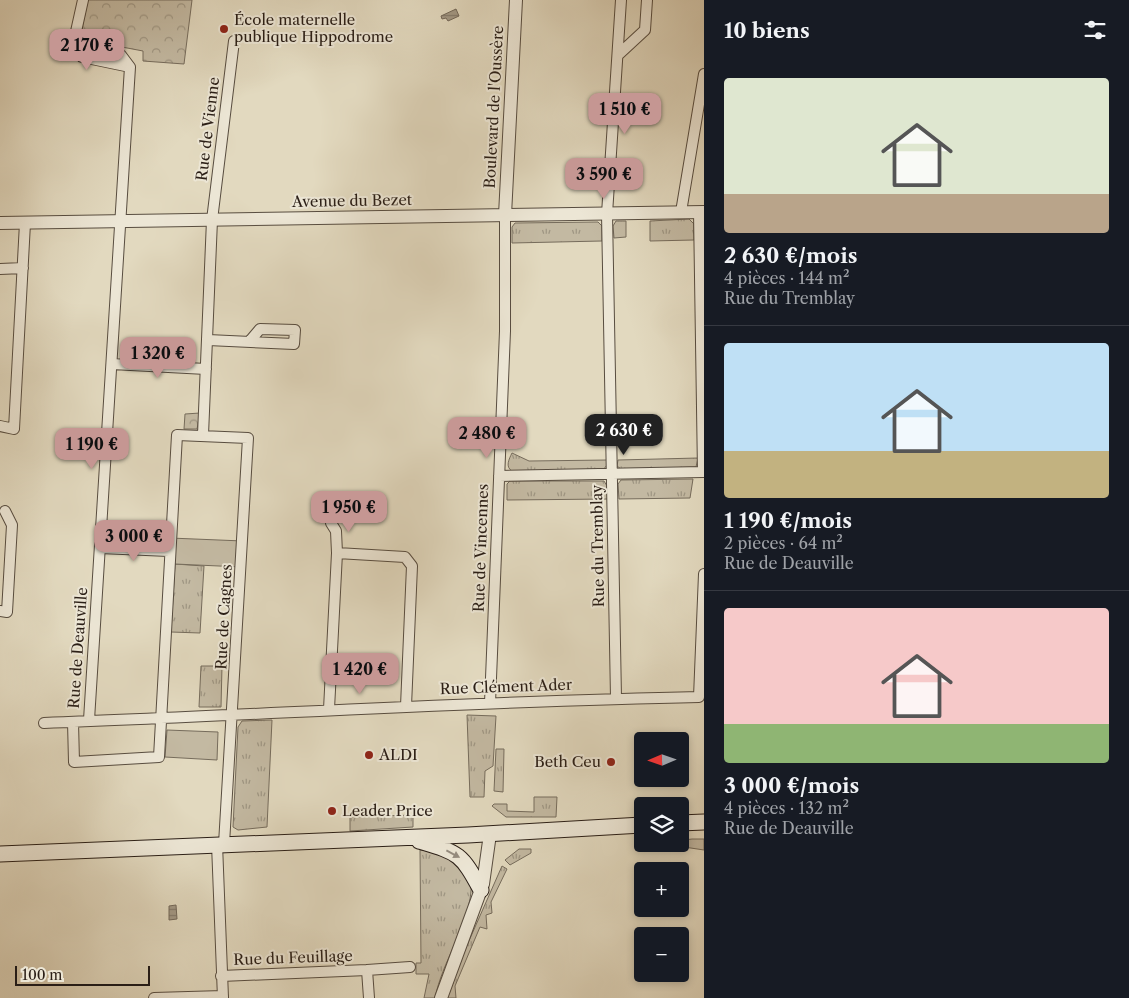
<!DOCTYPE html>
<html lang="fr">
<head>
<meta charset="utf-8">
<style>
	:root { --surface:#171b24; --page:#20242c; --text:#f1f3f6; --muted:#9ea1a6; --line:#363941; --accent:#c59692 }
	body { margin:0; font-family:"Libre Caslon Text",serif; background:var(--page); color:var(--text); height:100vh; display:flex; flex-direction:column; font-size:19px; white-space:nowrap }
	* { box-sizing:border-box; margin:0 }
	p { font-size:16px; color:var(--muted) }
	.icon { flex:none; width:28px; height:28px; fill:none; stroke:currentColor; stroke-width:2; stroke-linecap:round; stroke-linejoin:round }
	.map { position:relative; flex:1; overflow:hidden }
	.sheet { display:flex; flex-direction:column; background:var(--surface); width:425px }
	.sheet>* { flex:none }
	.needle { width:32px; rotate:268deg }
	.fabs { position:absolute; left:634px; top:732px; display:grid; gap:10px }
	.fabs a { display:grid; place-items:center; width:55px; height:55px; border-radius:5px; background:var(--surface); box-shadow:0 2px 8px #0003; font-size:25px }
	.scale { position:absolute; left:15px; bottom:12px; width:135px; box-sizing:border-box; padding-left:5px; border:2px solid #2a1e16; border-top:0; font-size:14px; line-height:18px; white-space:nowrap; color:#2a1e16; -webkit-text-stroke:4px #ece6d5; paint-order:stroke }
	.price { position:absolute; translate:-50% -42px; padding:0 11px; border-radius:10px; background:var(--accent); color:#111; font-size:16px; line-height:32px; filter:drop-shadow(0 1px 2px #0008) }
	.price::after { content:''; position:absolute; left:50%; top:30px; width:15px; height:11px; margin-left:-8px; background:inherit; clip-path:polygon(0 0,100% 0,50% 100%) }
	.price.on { background:#222; color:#fff }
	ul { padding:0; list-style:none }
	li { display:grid; align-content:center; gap:10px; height:265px; padding:0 20px }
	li+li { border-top:1px solid var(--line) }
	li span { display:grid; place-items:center; height:155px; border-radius:5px; color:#555 }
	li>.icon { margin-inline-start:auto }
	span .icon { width:90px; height:90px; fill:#fffc; stroke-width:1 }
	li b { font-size:21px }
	h2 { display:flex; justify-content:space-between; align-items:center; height:60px; padding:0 20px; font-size:21px }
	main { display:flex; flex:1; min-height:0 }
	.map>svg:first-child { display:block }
	.grass { fill:url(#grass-tufts); stroke:#766c5c }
	.forest { fill:url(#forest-crowns); stroke:#766c5c }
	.garden { fill:#c3b9a2; stroke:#766c5c }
	.water { fill:url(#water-rules); stroke:#736859 }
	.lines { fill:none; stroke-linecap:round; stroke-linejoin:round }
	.minor-casing { stroke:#584d40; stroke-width:12 }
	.tertiary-casing { stroke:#584d40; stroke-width:14 }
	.secondary-casing { stroke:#2a1e16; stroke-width:17 }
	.minor { stroke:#ece6d5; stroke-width:10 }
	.tertiary { stroke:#ece6d5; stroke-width:12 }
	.secondary { stroke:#ece6d5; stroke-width:15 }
	.oneway { fill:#958c7f }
	.poi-dot { fill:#8f2418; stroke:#ece6d5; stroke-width:2 }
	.labels { text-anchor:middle; stroke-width:4; stroke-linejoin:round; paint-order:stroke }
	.poi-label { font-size:15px; fill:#2a1e16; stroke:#ece6d5; text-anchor:start }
	.street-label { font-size:15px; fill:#2a1e16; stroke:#ece6d5 }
</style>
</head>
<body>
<main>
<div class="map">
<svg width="704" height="998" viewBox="0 0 704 998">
	<defs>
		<pattern id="grass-tufts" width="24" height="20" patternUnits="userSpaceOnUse" patternTransform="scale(1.25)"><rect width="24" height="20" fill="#c3b9a2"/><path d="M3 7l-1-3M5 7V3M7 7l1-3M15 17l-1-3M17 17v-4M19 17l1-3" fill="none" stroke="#9f9683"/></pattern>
		<pattern id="forest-crowns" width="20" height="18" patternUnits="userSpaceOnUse" patternTransform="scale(1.25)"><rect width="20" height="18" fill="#c3b9a2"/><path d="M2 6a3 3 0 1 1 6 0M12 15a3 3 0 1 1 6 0" fill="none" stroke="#9f9683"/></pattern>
		<pattern id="water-rules" width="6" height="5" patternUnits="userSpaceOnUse" patternTransform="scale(1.25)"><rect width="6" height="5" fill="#a39986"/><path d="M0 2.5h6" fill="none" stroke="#857c6d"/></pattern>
	</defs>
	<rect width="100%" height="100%" fill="#e2d9bf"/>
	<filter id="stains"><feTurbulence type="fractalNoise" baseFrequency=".004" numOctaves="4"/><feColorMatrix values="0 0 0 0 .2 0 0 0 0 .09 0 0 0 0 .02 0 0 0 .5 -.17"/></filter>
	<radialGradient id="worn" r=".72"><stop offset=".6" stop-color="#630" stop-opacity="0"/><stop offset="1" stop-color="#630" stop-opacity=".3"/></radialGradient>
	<!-- grass -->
	<path class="grass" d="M689,219L694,224V240L650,241V221Z
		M616,221H626V237L614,238L613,226Z
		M598,222L602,226V241L512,243V227L515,223Z
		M512,453L529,461L607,460V465L603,470L512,471C505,467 509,459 512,453Z
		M698,458L696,467L621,469L617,466L618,460Z
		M693,479L690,498L619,499L618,484L621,480Z
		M510,481H604L607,486L608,499L507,500V484Z
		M175,564L204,566L200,633L171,632Z
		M201,666H222L221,707H199Z
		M467,715L496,716L493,766L485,771L484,797H470Z
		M272,720L267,827L238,830L233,827L238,727L242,721Z
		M496,749H504L503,792L494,791Z
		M534,797H557L556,817H506L492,806L494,804H507V811L534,812Z
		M413,815V827L350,831V817Z
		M692,839H704V850L684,847V840Z
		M642,843L677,844V846L636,847V844Z
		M519,849H531V853L510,865L505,860Z
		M420,850C442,852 474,866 471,892C467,929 442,962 435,998H424L429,974H416V963H421Z
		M502,866L507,869L491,902L492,913L486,915L487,929L480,927L455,986L456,998H447L464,952Z"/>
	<!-- forest -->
	<path class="forest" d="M88,0H192L184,64L143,61V51L85,40L82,29Z
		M200,413L197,429H184L185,414Z"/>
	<!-- garden -->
	<path class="garden" d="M170,538L243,541L241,567L175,564Z
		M167,730L218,732L217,760L165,757Z"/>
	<!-- water -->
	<path class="water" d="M456,9L459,16L448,21L446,18L442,19L441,16Z
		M176,905L177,919L169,920V906Z"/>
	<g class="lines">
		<!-- minor casing -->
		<g class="minor-casing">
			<path id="minor" d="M83,0L75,36L82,57L130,67
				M75,36L85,46L121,55L130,67L89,720
				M618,55L645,30L647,0
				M681,212L704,74
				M0,269L23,268
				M208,340L294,344L295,330L260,329L249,342
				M112,364L206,369
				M0,426L14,429L25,223
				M203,435L212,220L234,41
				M499,476L703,472L699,212
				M331,523L336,531L337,553
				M100,548L169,551
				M0,611L7,612L12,525L5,511
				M616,698L607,214L621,0
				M490,703L505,331V215
				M329,709L337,553L405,557L412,566L406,706
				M73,722L74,762L159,757L177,435L248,438L224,844
				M44,723C262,715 480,701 699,697L704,574
				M217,844L223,998
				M367,970L410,967
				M221,976L367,970L369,998
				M154,998L223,996"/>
		</g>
		<!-- tertiary casing -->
		<g class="tertiary-casing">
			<path id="tertiary" d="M505,215L516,0
				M0,223L704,212
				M441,998L483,884L490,834"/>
		</g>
		<!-- secondary casing -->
		<g class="secondary-casing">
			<path id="secondary" d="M680,823L704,822
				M419,841C459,853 461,853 481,890
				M0,854L468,835L642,825"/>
		</g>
		<!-- minor -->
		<use href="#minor" class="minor"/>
		<!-- tertiary -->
		<use href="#tertiary" class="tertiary"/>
		<!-- secondary -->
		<use href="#secondary" class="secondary"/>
	</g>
	<!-- one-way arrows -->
	<defs><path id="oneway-solid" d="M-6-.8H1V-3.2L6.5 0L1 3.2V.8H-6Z" transform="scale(1.25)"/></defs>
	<use class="oneway" href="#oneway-solid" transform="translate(453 854) rotate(28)"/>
	<!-- markers -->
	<g class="poi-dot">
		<circle cx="224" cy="29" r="5"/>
		<circle cx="369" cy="755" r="5"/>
		<circle cx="611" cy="762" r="5"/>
		<circle cx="332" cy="811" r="5"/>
	</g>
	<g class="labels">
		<!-- poi labels -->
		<g class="poi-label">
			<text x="234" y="25">École maternelle<tspan x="234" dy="17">publique Hippodrome</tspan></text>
			<text x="379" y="760">ALDI</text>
			<text x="601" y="767" text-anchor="end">Beth Ceu</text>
			<text x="342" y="816">Leader Price</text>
		</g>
		<!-- street labels -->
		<g class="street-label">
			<text transform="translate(494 107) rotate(-87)" y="5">Boulevard de l'Oussère</text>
			<text transform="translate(208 129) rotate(-83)" y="5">Rue de Vienne</text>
			<text transform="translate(352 201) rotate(-1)" y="5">Avenue du Bezet</text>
			<text transform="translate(598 546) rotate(-91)" y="5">Rue du Tremblay</text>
			<text transform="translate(481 548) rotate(-88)" y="5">Rue de Vincennes</text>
			<text transform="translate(224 617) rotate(-87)" y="5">Rue de Cagnes</text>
			<text transform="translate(78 648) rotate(-86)" y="5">Rue de Deauville</text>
			<text transform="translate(506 687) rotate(-2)" y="5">Rue Clément Ader</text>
			<text transform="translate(293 958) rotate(-2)" y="5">Rue du Feuillage</text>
		</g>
	</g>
	<rect width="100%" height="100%" filter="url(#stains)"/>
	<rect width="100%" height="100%" fill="url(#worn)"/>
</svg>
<div class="fabs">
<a><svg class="needle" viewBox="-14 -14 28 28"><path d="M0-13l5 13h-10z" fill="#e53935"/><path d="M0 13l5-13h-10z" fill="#9ea1a6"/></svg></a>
<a><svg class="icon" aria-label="layers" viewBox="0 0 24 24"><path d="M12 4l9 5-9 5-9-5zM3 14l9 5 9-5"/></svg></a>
<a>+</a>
<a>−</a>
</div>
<div class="scale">100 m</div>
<b class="price" style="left:87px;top:71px">2 170 €</b>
<b class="price" style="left:625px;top:135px">1 510 €</b>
<b class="price" style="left:604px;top:200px">3 590 €</b>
<b class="price" style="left:158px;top:379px">1 320 €</b>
<b class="price on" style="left:624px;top:456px">2 630 €</b>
<b class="price" style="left:487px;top:459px">2 480 €</b>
<b class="price" style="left:92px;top:470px">1 190 €</b>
<b class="price" style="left:349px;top:533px">1 950 €</b>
<b class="price" style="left:134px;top:562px">3 000 €</b>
<b class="price" style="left:360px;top:695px">1 420 €</b>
</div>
<section class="sheet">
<h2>10 biens<svg class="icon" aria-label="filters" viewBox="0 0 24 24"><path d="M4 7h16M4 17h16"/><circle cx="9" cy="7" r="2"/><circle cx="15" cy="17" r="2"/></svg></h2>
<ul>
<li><span style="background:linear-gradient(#dfe7d0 75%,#b9a48a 0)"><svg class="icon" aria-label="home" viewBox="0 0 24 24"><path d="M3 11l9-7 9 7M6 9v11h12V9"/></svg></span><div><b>2 630 €/mois</b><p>4 pièces · 144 m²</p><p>Rue du Tremblay</p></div></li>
<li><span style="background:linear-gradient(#bfe0f5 70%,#c2b280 0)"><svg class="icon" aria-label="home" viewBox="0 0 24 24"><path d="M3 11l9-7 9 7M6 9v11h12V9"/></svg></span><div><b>1 190 €/mois</b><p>2 pièces · 64 m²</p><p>Rue de Deauville</p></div></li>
<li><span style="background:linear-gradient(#f6c9c9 75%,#8fb573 0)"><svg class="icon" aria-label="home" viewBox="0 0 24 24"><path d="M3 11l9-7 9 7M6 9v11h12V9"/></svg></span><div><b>3 000 €/mois</b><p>4 pièces · 132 m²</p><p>Rue de Deauville</p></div></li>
</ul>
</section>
</main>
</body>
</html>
